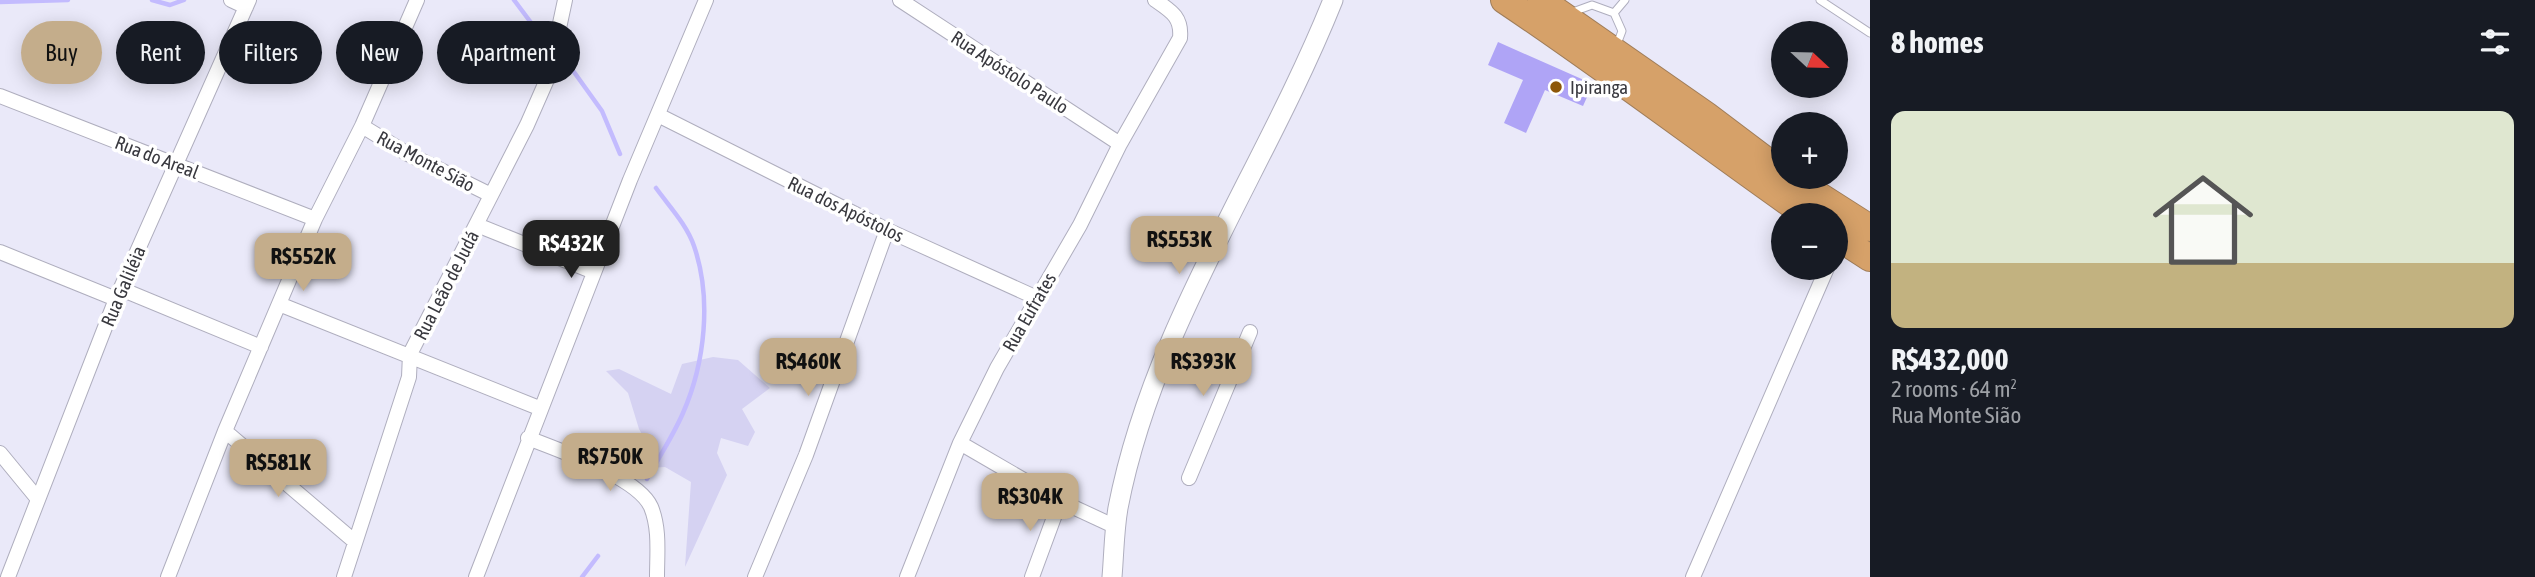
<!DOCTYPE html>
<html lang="en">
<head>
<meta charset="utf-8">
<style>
	:root { --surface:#171b24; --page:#242831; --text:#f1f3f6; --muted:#9ea1a6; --line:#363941; --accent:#c4ad8b }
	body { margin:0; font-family:"Asap Condensed",sans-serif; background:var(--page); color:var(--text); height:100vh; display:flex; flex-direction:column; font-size:26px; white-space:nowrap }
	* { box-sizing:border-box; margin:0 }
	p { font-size:23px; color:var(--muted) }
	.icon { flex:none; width:38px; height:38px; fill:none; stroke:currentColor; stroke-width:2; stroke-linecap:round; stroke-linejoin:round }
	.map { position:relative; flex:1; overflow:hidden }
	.sheet { display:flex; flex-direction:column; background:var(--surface); width:665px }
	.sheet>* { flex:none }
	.banner { position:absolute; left:21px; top:21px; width:665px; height:63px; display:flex; gap:14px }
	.needle { width:46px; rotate:112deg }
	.fabs { position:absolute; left:1771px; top:21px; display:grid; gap:14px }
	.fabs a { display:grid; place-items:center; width:77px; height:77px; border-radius:50%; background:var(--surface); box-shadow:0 4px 18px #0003; font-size:35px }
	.price { position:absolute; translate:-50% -60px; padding:0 16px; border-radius:14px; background:var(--accent); color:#111; font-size:23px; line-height:46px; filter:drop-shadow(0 2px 4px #0008) }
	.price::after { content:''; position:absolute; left:50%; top:42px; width:21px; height:16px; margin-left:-10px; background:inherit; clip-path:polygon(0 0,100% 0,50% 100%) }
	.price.current { background:#222; color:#fff }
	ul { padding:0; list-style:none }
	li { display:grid; align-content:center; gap:14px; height:371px; padding:0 21px }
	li+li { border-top:2px solid var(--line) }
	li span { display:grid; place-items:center; height:217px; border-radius:14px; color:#555 }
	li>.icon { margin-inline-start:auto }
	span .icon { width:126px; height:126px; fill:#fffc; stroke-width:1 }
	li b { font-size:30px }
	h2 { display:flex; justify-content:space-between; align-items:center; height:84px; padding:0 21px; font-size:30px }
	.chip { padding:0 24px; border-radius:32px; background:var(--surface); box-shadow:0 4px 18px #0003; font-size:24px; line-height:63px }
	.chip.current { background:var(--accent); color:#111 }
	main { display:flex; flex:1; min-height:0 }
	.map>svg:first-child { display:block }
	.green { fill:#d5d2f2 }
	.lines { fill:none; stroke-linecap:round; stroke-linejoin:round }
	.stream { stroke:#c3bbfe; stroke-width:4.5 }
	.building { fill:#afa4f6 }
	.lane-casing { stroke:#afaebe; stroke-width:9 }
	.street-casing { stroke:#afaebe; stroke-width:16 }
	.secondary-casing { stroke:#afaebe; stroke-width:21 }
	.highway-casing { stroke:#9f7d5a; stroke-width:28 }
	.lane { stroke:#fff; stroke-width:7 }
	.street { stroke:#fff; stroke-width:14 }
	.secondary { stroke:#fff; stroke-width:19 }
	.highway { stroke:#d6a169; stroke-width:26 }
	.poi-dot { fill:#8d5709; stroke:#fff; stroke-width:2.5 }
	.labels { text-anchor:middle; stroke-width:7; stroke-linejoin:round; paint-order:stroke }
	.street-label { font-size:19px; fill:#39393f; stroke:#fff }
	.poi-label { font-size:19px; fill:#39393f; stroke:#fff; text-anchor:start }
</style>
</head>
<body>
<main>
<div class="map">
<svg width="1870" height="577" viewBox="0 0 1870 577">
	<rect width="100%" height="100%" fill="#eae9f9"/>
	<!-- green -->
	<path class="green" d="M713,357L738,360L770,388L742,409L755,432L748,446L721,438L717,453L727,475L685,567L691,482L665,467L633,469L649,446L639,429L628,393L606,371L619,369L671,394L682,364Z"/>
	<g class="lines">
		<!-- stream -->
		<path class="stream" d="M152,0L170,5L184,0
			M514,0L541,36
			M0,2L68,0
			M574,72L602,111L620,154
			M647,479C659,457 673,436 683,413C705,363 712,298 694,246C687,225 669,206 656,188
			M582,577L598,556"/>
	</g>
	<!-- building -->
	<path class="building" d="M1498,42L1593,84L1583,106L1545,90L1526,133L1504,123L1523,80L1488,65Z"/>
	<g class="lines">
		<!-- lane casing -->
		<g class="lane-casing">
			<path id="lane" d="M1820,0L1870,33
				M1570,13L1592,5L1614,13L1622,31L1616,47
				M1614,13L1625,0"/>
		</g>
		<!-- street casing -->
		<g class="street-casing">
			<path id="street" d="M231,0L246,7
				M900,0L1120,144
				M0,96L315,219
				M658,115L887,230L1037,298
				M362,126L406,153L491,195
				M477,225L594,272
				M0,252L116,299
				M121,289L261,347
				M279,304L539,408
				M1168,352L1229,379
				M225,431L354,541
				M528,438C558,450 638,477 651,507C660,529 657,554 657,577
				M960,443L1060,501L1116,527
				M0,453L37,498
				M1189,478L1250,332
				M8,577L116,299L249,0
				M168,577L225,431L315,219L362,126L417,0
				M344,577L409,377L410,354L527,125L549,75L565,0
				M476,577L630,180L706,0
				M755,577L806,455L887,230
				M907,577L960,443L997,368L1080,225L1120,144L1180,38C1182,17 1171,11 1155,0
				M1032,577L1060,501
				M1693,577L1827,268"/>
		</g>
		<!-- secondary casing -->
		<g class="secondary-casing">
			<path id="secondary" d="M1112,577C1114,554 1114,531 1118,508C1153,326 1265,170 1333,0"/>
		</g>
		<!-- highway casing -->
		<g class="highway-casing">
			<path id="highway" d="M1504,0C1607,69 1705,144 1806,215
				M1541,0L1706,115L1783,173
				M1790,177L1870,228
				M1836,236L1870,258"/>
		</g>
		<!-- lane -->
		<use href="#lane" class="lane"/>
		<!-- street -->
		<use href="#street" class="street"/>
		<!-- secondary -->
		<use href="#secondary" class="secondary"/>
		<!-- highway -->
		<use href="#highway" class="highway"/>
	</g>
	<!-- markers -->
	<circle class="poi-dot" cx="1556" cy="87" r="7"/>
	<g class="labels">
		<!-- street labels -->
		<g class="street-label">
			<text transform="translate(1010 72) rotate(33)" y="7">Rua Apóstolo Paulo</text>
			<text transform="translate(157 157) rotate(21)" y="7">Rua do Areal</text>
			<text transform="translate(426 161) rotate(28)" y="7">Rua Monte Sião</text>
			<text transform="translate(846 209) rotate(26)" y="7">Rua dos Apóstolos</text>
			<text transform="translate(446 285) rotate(-63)" y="7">Rua Leão de Judá</text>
			<text transform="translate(123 286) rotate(-67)" y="7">Rua Galiléia</text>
			<text transform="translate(1029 312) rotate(-60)" y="7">Rua Eufrates</text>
		</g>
		<!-- poi labels -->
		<g class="poi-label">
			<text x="1570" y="94">Ipiranga</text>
		</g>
	</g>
</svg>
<div class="fabs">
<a><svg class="needle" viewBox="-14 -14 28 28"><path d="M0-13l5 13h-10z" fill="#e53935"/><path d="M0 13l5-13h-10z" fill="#9ea1a6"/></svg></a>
<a>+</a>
<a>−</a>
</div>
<b class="price" style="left:1179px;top:276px">R$553K</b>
<b class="price current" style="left:571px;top:280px">R$432K</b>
<b class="price" style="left:303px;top:293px">R$552K</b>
<b class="price" style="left:808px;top:398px">R$460K</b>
<b class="price" style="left:1203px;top:398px">R$393K</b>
<b class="price" style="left:610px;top:493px">R$750K</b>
<b class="price" style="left:278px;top:499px">R$581K</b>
<b class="price" style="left:1030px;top:533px">R$304K</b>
<div class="banner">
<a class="chip current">Buy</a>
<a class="chip">Rent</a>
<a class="chip">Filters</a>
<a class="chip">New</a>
<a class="chip">Apartment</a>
</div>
</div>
<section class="sheet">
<h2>8 homes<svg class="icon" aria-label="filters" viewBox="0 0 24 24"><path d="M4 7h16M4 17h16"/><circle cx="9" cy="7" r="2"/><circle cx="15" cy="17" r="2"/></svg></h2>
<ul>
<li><span style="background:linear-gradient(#dfe7d0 70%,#c2b280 0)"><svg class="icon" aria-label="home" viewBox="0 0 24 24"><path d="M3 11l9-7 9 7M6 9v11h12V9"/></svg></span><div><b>R$432,000</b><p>2 rooms · 64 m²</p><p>Rua Monte Sião</p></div></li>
</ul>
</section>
</main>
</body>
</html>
